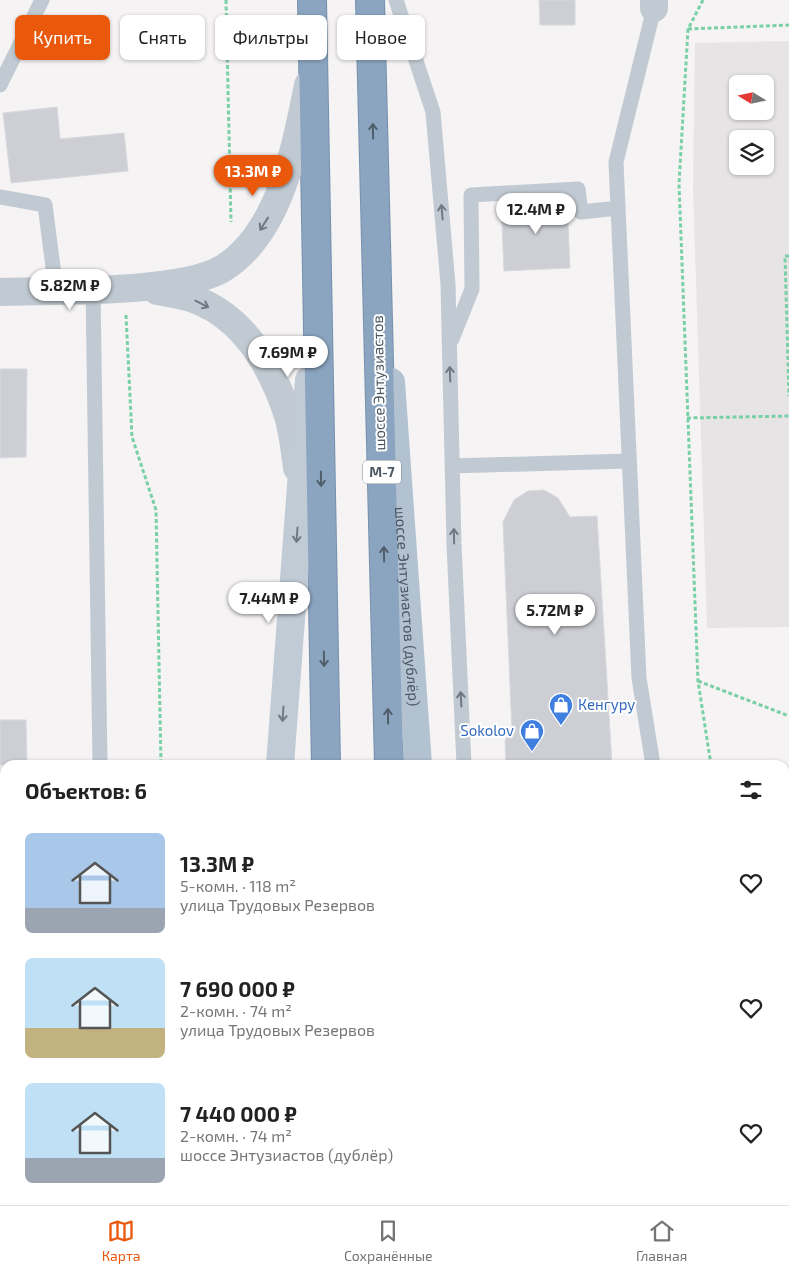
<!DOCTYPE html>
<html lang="ru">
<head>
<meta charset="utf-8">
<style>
	:root { --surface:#fff; --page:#f2f2f2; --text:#222; --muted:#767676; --line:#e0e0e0; --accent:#ea580c }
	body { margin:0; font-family:"Exo 2",sans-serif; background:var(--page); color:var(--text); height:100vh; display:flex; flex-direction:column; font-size:19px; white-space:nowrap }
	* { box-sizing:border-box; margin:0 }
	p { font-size:16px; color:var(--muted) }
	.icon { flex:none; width:28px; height:28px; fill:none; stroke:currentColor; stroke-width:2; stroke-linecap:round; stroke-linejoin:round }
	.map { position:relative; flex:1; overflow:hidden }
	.panel { position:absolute; left:0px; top:760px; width:790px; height:445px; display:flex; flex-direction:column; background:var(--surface); border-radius:15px 15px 0 0; box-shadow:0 1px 4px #0004 }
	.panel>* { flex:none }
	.guide { position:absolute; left:15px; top:15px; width:500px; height:45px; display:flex; gap:10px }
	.needle { width:32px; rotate:280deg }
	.tools { position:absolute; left:729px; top:75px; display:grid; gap:10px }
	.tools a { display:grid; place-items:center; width:45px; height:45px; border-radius:8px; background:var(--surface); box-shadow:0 1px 4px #0004; font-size:25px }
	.price { position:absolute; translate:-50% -42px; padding:0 11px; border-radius:18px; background:#fff; color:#222; font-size:16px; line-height:32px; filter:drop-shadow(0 1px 2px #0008) }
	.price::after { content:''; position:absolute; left:50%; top:30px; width:15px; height:11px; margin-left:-8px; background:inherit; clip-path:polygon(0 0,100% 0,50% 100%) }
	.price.on { background:var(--accent); color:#fff }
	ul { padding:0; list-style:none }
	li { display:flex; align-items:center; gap:15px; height:125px; padding:0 25px }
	li span { display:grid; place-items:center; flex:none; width:140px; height:100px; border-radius:8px; color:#555 }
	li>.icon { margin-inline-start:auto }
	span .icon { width:60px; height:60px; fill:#fffc; stroke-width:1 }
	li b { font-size:21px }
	h2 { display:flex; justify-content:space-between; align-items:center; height:60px; padding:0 25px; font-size:21px }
	.chip { padding:0 18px; border-radius:8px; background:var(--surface); box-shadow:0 1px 4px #0004; font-size:18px; line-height:45px }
	.chip.on { background:var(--accent); color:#fff }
	.menu { display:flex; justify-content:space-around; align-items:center; height:70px; border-top:1px solid var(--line); background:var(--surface); font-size:14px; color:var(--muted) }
	.menu a { display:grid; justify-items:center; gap:2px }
	.menu .on { color:var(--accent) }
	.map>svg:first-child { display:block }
	.education { fill:#e6e4e5; fill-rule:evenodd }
	.building { fill:#cdcfd5; stroke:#d7d9de }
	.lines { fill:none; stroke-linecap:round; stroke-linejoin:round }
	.highway-casing { stroke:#7690ad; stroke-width:30 }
	.path { stroke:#7ad0a6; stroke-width:3; stroke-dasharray:4 2.5; stroke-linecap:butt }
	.lane { stroke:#c1cad2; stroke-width:15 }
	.street { stroke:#c1cad2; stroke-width:28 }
	.secondary { stroke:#c1cbd6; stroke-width:28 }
	.primary { stroke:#b3c2d1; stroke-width:28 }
	.highway { stroke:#8ba5c1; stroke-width:28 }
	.oneway { stroke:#505e6b }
	.oneway2 { stroke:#6e7983 }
	.oneway3 { stroke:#6e7984 }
	.labels { text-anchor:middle; stroke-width:4; stroke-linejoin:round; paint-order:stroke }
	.shield { fill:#fff; stroke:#808990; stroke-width:1 }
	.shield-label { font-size:14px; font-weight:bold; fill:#4a5661 }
	.street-label { font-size:15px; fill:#4a5661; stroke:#fff }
	.shop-label { font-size:15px; fill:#366cbe; stroke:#fff; text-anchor:start }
</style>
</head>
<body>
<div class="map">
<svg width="789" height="1205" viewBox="0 0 789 1205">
	<rect width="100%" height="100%" fill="#f5f3f3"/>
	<!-- education -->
	<path class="education" d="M789,41V627L707,628L693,186L695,43ZM738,84H765V111H738ZM738,139H765V166H738Z"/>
	<!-- building -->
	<path class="building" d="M539,0H575V25H540Z
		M57,107L60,139L124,133L128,171L11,183L3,113Z
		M567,199L570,268L504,271L501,203Z
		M0,369H27L26,457L0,458Z
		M544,490L558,498L570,517L597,516L612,765H506L505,740L512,731L503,522L514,500L528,491Z
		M0,720H26L27,765H0Z"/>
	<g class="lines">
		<!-- highway casing -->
		<g class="highway-casing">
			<path id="highway" d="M312,0L326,765
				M370,0L389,765
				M334,1200V1205
				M401,1200V1205"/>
		</g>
		<!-- path -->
		<path class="path" d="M226,0L231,222
			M703,0L688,29L679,184L698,681L711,765
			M688,29L789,25
			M789,256H785L789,396
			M126,315L132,437L156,510L161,765
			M687,418L789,416
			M698,681L789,716
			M169,1200V1205
			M784,1200L785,1205"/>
		<!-- lane -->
		<path class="lane" d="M396,0L433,112L448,284L454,544L464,765
			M0,85L42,0
			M0,197L45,205L56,290
			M93,288L100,765
			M452,339L472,289L471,195L578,189L581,212L618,208
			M452,466L629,461
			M653,765L639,678L616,162L654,8
			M785,806H789
			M106,1200V1205
			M486,1200L487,1205
			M713,1200V1205
			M734,1200L737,1205"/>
		<!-- street -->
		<path class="street" d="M654,0V8
			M157,291C168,293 180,295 191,298C244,316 273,368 289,419C293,435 295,452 297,468
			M0,292C54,290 178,294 222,269C280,234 296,145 308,85"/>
		<!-- secondary -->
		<path class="secondary" d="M280,765L309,380
			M267,1205V1200"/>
		<!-- primary -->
		<g class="primary">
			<path id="s1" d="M391,382L418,765"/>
			<path d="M446,1200V1205"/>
		</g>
		<!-- highway -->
		<use href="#highway" class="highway"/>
	</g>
	<!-- one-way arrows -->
	<defs><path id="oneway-shaft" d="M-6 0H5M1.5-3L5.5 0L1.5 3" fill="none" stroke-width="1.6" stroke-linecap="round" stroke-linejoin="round" transform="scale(1.25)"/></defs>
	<g class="oneway">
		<use href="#oneway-shaft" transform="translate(373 131) rotate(-91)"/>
		<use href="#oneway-shaft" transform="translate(321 479) rotate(89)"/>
		<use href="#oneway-shaft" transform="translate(384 554) rotate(-91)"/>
		<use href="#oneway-shaft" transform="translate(324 659) rotate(89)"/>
		<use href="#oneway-shaft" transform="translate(388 716) rotate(-91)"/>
	</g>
	<g class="oneway2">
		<use href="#oneway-shaft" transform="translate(442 212) rotate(-95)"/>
		<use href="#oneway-shaft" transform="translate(264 224) rotate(122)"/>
		<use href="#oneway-shaft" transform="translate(202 304) rotate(27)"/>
		<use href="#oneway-shaft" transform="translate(450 374) rotate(-92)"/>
		<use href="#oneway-shaft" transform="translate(454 536) rotate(-91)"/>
		<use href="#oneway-shaft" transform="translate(461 699) rotate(-93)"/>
	</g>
	<g class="oneway3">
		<use href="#oneway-shaft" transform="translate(297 535) rotate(94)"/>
		<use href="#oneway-shaft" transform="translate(283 714) rotate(94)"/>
	</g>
	<!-- icons -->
	<defs>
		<g id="shop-pin" transform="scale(1.25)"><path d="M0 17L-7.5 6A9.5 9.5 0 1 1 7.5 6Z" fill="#3f7fe0" stroke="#fff"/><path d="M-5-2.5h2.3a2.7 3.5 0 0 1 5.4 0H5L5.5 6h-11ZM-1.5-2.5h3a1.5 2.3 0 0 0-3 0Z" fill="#fff"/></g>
	</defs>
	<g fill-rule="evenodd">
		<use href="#shop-pin" x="561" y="705"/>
		<use href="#shop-pin" x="532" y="731"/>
	</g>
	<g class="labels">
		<!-- shield labels -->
		<rect class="shield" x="363" y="460.5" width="38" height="23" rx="4"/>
		<g class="shield-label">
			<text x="382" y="477">М-7</text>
		</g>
		<!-- street labels -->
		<g class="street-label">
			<text transform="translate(379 383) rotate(-91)" y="5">шоссе Энтузиастов</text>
			<text dy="5" stroke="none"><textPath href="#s1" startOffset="225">шоссе Энтузиастов (дублёр)</textPath></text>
		</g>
		<!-- shop labels -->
		<g class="shop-label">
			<text x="578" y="710">Кенгуру</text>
			<text x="514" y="736" text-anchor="end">Sokolov</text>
		</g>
	</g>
</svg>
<div class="tools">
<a><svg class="needle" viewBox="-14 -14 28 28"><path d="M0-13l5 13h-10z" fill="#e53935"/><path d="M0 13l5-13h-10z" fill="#767676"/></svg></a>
<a><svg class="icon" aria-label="layers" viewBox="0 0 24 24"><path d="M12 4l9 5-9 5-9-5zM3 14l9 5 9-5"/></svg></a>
</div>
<b class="price on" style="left:253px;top:197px">13.3M ₽</b>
<b class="price" style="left:536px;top:235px">12.4M ₽</b>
<b class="price" style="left:70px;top:311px">5.82M ₽</b>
<b class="price" style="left:288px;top:378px">7.69M ₽</b>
<b class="price" style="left:269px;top:624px">7.44M ₽</b>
<b class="price" style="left:555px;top:636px">5.72M ₽</b>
<div class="guide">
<a class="chip on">Купить</a>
<a class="chip">Снять</a>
<a class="chip">Фильтры</a>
<a class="chip">Новое</a>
</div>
<section class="panel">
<h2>Объектов: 6<svg class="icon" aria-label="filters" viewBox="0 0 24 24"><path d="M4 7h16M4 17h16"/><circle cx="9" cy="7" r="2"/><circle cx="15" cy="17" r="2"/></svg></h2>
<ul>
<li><span style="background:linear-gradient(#a9c7e8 75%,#9aa5b1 0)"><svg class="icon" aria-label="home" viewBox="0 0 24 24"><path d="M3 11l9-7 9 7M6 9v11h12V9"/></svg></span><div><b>13.3M ₽</b><p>5-комн. · 118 m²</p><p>улица Трудовых Резервов</p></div><svg class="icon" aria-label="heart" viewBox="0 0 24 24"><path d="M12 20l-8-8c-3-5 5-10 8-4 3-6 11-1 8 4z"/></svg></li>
<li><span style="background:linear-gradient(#bfe0f5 70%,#c2b280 0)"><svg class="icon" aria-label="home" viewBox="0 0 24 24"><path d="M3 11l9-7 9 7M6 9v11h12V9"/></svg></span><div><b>7 690 000 ₽</b><p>2-комн. · 74 m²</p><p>улица Трудовых Резервов</p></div><svg class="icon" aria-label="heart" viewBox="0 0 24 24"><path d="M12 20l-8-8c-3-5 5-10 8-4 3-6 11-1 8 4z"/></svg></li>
<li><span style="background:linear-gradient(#bfe0f5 75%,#9aa5b1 0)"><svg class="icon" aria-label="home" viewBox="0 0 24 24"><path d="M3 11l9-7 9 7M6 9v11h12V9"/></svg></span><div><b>7 440 000 ₽</b><p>2-комн. · 74 m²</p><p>шоссе Энтузиастов (дублёр)</p></div><svg class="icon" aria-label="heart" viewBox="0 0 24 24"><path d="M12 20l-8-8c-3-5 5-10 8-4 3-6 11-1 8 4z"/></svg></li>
</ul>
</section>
</div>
<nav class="menu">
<a class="on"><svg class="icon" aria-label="map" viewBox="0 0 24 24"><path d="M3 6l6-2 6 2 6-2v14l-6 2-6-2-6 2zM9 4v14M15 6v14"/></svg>Карта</a>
<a><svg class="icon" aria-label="saved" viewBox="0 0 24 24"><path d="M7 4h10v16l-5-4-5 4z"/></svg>Сохранённые</a>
<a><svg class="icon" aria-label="home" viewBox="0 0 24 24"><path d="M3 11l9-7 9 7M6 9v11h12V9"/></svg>Главная</a>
</nav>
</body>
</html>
